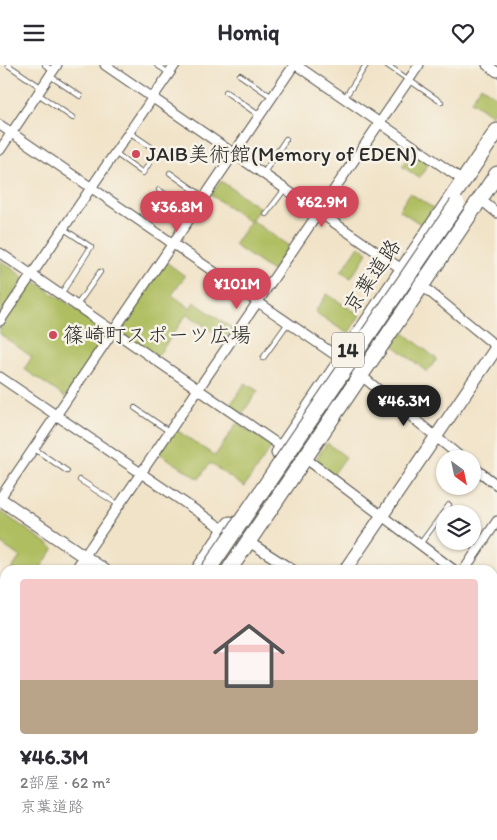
<!DOCTYPE html>
<html lang="ja">
<head>
<meta charset="utf-8">
<style>
	:root { --surface:#fff; --page:#f7f7f7; --text:#2b2b33; --muted:#7c7c81; --line:#e1e1e2; --accent:#d1495b }
	body { margin:0; font-family:Itim,"Klee One",sans-serif; background:var(--page); color:var(--text); height:100vh; display:flex; flex-direction:column; font-size:19px; white-space:nowrap }
	* { box-sizing:border-box; margin:0 }
	p { font-size:16px; color:var(--muted) }
	.icon { flex:none; width:28px; height:28px; fill:none; stroke:currentColor; stroke-width:2; stroke-linecap:round; stroke-linejoin:round }
	.map { position:relative; flex:1; overflow:hidden }
	.sheet { position:absolute; left:0px; top:500px; width:498px; height:275px; display:flex; flex-direction:column; background:var(--surface); border-radius:15px 15px 0 0; box-shadow:0 1px 4px #0004 }
	.sheet>* { flex:none }
	.needle { width:32px; rotate:147deg }
	.fabs { position:absolute; left:436px; top:385px; display:grid; gap:10px }
	.fabs a { display:grid; place-items:center; width:45px; height:45px; border-radius:50%; background:var(--surface); box-shadow:0 1px 4px #0004; font-size:25px }
	.price { position:absolute; translate:-50% -42px; padding:0 11px; border-radius:18px; background:var(--accent); color:#fff; font-size:16px; line-height:32px; filter:drop-shadow(0 1px 2px #0008) }
	.price::after { content:''; position:absolute; left:50%; top:30px; width:15px; height:11px; margin-left:-8px; background:inherit; clip-path:polygon(0 0,100% 0,50% 100%) }
	.price.on { background:#222; color:#fff }
	ul { padding:0; list-style:none }
	li { display:grid; align-content:center; gap:10px; height:265px; padding:0 20px }
	li+li { border-top:1px solid var(--line) }
	li span { display:grid; place-items:center; height:155px; border-radius:5px; color:#555 }
	li>.icon { margin-inline-start:auto }
	span .icon { width:90px; height:90px; fill:#fffc; stroke-width:1 }
	li b { font-size:21px }
	header { display:flex; justify-content:space-between; align-items:center; height:65px; padding:0 20px; background:var(--surface); font-size:22px; font-weight:800 }
	.map>svg:first-child { display:block }
	.green { fill:#afbe60; stroke:#6d7446 }
	.lines { fill:none; stroke-linecap:round; stroke-linejoin:round }
	.lane-casing { stroke:#494743; stroke-width:6 }
	.street-casing { stroke:#494743; stroke-width:11 }
	.secondary-casing { stroke:#494743; stroke-width:14 }
	.highway-casing { stroke:#494743; stroke-width:17 }
	.lane { stroke:#fff; stroke-width:4.5 }
	.street { stroke:#fff; stroke-width:9 }
	.secondary { stroke:#fff; stroke-width:12 }
	.highway { stroke:#fff; stroke-width:15 }
	.highway-bridge-casing { stroke:#494743; stroke-width:17; stroke-linecap:butt }
	.highway-bridge { stroke:#fff; stroke-width:15 }
	.poi-dot { fill:#d1495b; stroke:#f7f3e8; stroke-width:2 }
	.labels { text-anchor:middle; stroke-width:5; stroke-linejoin:round; paint-order:stroke }
	.shield { fill:#f7f3e8; stroke:#686764; stroke-width:1 }
	.shield-label { font-size:20px; font-weight:bold; fill:#2b2b2b }
	.poi-label { font-size:21px; fill:#2b2b2b; stroke:#f7f3e8; text-anchor:start }
	.street-label { font-size:21px; fill:#2b2b2b; stroke:#f7f3e8 }
</style>
</head>
<body>
<header><svg class="icon" aria-label="menu" viewBox="0 0 24 24"><path d="M4 6h16M4 12h16M4 18h16"/></svg>Homiq<svg class="icon" aria-label="heart" viewBox="0 0 24 24"><path d="M12 20l-8-8c-3-5 5-10 8-4 3-6 11-1 8 4z"/></svg></header>
<div class="map">
<svg width="497" height="775" viewBox="0 0 497 775">
	<rect width="100%" height="100%" fill="#f7f3e8"/>
	<filter id="ink" filterUnits="userSpaceOnUse"><feTurbulence type="fractalNoise" baseFrequency=".02" numOctaves="2"/><feDisplacementMap in="SourceGraphic" scale="10" xChannelSelector="R" yChannelSelector="G"/><feConvolveMatrix kernelMatrix="1 2 1 2 8 2 1 2 1" color-interpolation-filters="sRGB"/></filter>
	<filter id="wash" filterUnits="userSpaceOnUse"><feTurbulence type="fractalNoise" baseFrequency=".0096" numOctaves="4" result="noise"/><feDisplacementMap in="SourceGraphic" scale="20" xChannelSelector="R" yChannelSelector="G"/><feGaussianBlur stdDeviation="1.12" result="paint"/><feColorMatrix in="noise" values="0 0 0 0 0 0 0 0 0 0 0 0 0 0 0 0 0 1.4 0 .05"/><feComposite in="paint" operator="in"/></filter>
	<g filter="url(#wash)">
		<rect width="100%" height="100%" fill="#f1e3c8"/>
		<!-- green -->
		<path class="green" d="M481,21L497,32V42L491,50L471,36Z
			M412,87L429,98L419,113L402,101Z
			M221,116L260,143L251,155L289,181L272,206L234,180L250,157L211,130Z
			M410,128L433,143L422,160L399,145Z
			M359,181L368,187L351,213L341,207Z
			M0,195L21,210L23,215L0,250Z
			M166,197L185,211L172,230L190,243L194,237L233,264L225,275L187,249L157,292L120,267V264Z
			M32,214L110,268L65,332L24,304L32,292L0,269V261Z
			M327,229L360,250L348,269L315,247Z
			M403,267L437,294L427,307L393,280Z
			M245,318L258,326L241,350L229,342Z
			M237,358L272,381L244,422L210,398L199,414L159,388L175,364L215,391Z
			M327,378L346,392L333,410L314,396Z
			M0,446L54,483L39,505H11L20,492L0,478Z"/>
	</g>
	<g filter="url(#ink)">
		<g class="lines">
			<!-- lane casing -->
			<g class="lane-casing">
				<path id="lane" d="M8,0L42,23
					M45,0L54,6
					M157,0L169,8
					M387,0L441,37
					M240,10L272,32
					M50,11L80,31
					M226,27L260,51
					M38,29L73,53
					M344,34L366,0
					M115,88L143,108L157,86L129,67
					M170,108L204,132
					M263,109L286,74
					M159,125L193,149
					M266,149L285,124
					M61,229L91,182L64,164
					M77,240L100,207
					M263,293L288,258
					M135,343L170,367
					M33,383L67,406
					M80,415L119,440
					M420,479L449,440"/>
			</g>
			<!-- street casing -->
			<g class="street-casing">
				<path id="street" d="M105,0L403,205L497,282
					M296,0L464,116
					M487,0L497,7
					M0,60L341,294L463,394
					M0,85L57,0
					M480,134L497,148
					M0,188L282,382
					M0,256L175,0
					M0,312L226,466
					M305,393L454,505
					M472,401L497,420
					M0,433L294,0
					M249,477L293,505
					M75,505L419,0
					M464,505L497,456
					M492,533L497,536
					M0,557L5,560
					M0,614L5,606
					M492,636L497,629
					M492,691L497,694
					M241,770L249,775
					M320,770L327,775
					M408,770L416,775
					M398,775L401,770"/>
			</g>
			<!-- secondary casing -->
			<g class="secondary-casing">
				<path id="secondary" d="M0,434L104,505
					M345,505L497,282
					M0,677L5,680
					M492,764L497,767
					M141,770L148,775
					M161,775L165,770
					M285,775L289,770"/>
			</g>
			<!-- highway casing -->
			<g class="highway-casing">
				<path id="highway" d="M279,388L497,66
					M199,505L230,459
					M229,505L497,109
					M16,775L20,770
					M35,775L39,770"/>
			</g>
			<!-- lane -->
			<use href="#lane" class="lane"/>
			<!-- street -->
			<use href="#street" class="street"/>
			<!-- secondary -->
			<use href="#secondary" class="secondary"/>
			<!-- highway -->
			<use href="#highway" class="highway"/>
			<!-- highway-bridge casing -->
			<g class="highway-bridge-casing">
				<path id="highway-bridge" d="M208,505L457,139"/>
			</g>
			<!-- highway-bridge -->
			<use href="#highway-bridge" class="highway-bridge"/>
		</g>
	</g>
	<!-- markers -->
	<g class="poi-dot">
		<circle cx="136" cy="89" r="5"/>
		<circle cx="53" cy="270" r="5"/>
	</g>
	<g class="labels">
		<!-- shield labels -->
		<rect class="shield" x="332" y="267.5" width="32" height="35" rx="4"/>
		<g class="shield-label">
			<text x="348" y="292">14</text>
		</g>
		<!-- poi labels -->
		<g class="poi-label">
			<text x="146" y="96">JAIB美術館(Memory of EDEN)</text>
			<text x="63" y="277">篠崎町スポーツ広場</text>
		</g>
		<!-- street labels -->
		<g class="street-label">
			<text transform="translate(372 211) rotate(-56)" y="7">京葉道路</text>
		</g>
	</g>
</svg>
<div class="fabs">
<a><svg class="needle" viewBox="-14 -14 28 28"><path d="M0-13l5 13h-10z" fill="#e53935"/><path d="M0 13l5-13h-10z" fill="#7c7c81"/></svg></a>
<a><svg class="icon" aria-label="layers" viewBox="0 0 24 24"><path d="M12 4l9 5-9 5-9-5zM3 14l9 5 9-5"/></svg></a>
</div>
<b class="price" style="left:322px;top:163px">¥62.9M</b>
<b class="price" style="left:177px;top:168px">¥36.8M</b>
<b class="price" style="left:237px;top:245px">¥101M</b>
<b class="price on" style="left:404px;top:362px">¥46.3M</b>
<section class="sheet">
<ul>
<li><span style="background:linear-gradient(#f6c9c9 65%,#b9a48a 0)"><svg class="icon" aria-label="home" viewBox="0 0 24 24"><path d="M3 11l9-7 9 7M6 9v11h12V9"/></svg></span><div><b>¥46.3M</b><p>2部屋 · 62 m²</p><p>京葉道路</p></div></li>
</ul>
</section>
</div>
</body>
</html>
